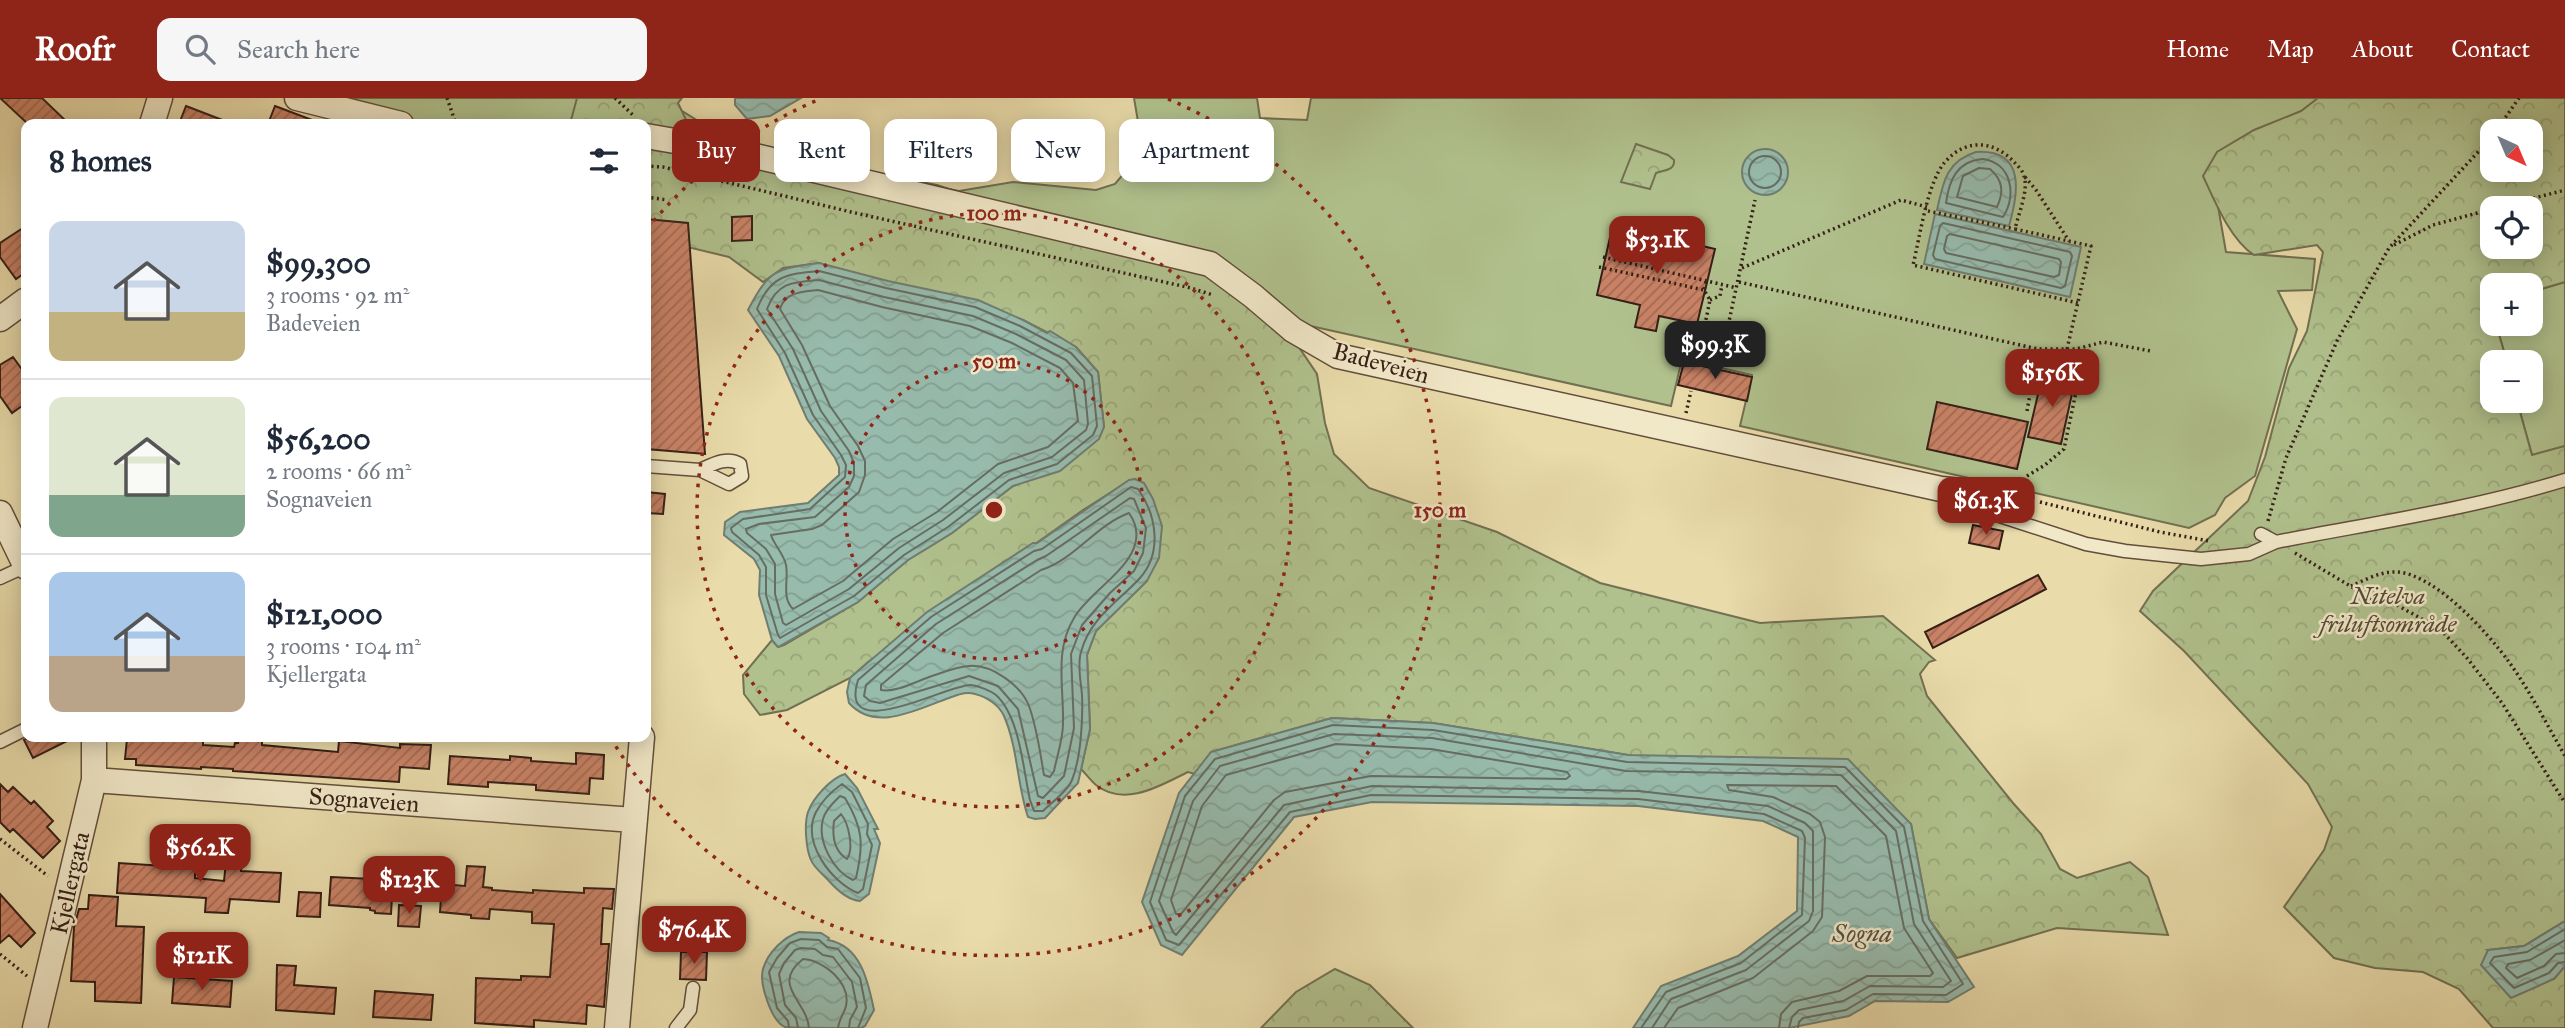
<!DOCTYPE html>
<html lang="en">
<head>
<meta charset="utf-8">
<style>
	:root { --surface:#fff; --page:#f6f6f7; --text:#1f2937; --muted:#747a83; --line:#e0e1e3; --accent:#8f2418 }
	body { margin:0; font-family:"IM FELL Great Primer",serif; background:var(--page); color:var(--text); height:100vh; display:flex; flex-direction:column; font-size:26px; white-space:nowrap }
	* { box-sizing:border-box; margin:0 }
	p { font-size:23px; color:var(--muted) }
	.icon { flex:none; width:38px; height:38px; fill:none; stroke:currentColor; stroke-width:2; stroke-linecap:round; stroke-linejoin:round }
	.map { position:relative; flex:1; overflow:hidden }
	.details { position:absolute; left:21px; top:21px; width:630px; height:623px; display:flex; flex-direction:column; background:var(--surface); border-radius:14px; box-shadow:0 4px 18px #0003 }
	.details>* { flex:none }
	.guide { position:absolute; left:672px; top:21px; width:665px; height:63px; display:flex; gap:14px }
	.needle { width:46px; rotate:136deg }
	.buttons { position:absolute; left:2480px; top:21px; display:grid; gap:14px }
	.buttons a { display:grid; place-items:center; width:63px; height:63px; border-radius:14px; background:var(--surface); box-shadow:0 4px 18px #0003; font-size:35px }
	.price { position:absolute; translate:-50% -60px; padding:0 16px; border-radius:14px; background:var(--accent); color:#fff; font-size:23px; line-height:46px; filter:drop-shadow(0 2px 4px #0008) }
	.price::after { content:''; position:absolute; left:50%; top:42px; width:21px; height:16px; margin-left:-10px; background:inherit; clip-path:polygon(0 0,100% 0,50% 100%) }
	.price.selected { background:#222; color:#fff }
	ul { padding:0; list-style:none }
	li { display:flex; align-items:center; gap:21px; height:175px; padding:0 28px }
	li+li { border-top:2px solid var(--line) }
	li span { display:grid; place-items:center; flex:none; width:196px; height:140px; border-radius:14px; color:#555 }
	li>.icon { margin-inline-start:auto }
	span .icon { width:84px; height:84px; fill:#fffc; stroke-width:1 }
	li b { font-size:30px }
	h2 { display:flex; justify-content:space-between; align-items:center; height:84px; padding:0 28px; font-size:30px }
	.tag { padding:0 24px; border-radius:14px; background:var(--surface); box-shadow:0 4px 18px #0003; font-size:24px; line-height:63px }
	.tag.selected { background:var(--accent); color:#fff }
	header { display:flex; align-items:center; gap:42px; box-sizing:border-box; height:98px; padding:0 35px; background:var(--accent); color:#fff }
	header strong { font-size:33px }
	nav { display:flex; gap:38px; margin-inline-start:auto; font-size:24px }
	.search { width:490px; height:63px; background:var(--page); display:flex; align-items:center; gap:18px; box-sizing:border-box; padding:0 24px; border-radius:14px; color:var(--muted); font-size:26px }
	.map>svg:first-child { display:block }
	.grass { fill:#b0c18d; stroke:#727052; stroke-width:2 }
	.forest { fill:url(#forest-crowns); stroke:#727052; stroke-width:2; fill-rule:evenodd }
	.water { fill:url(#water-waves); stroke:#707d71; stroke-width:2 }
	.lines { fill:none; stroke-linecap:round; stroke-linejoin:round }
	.shore { stroke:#666d62; stroke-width:2 }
	.building { fill:url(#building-hatch); stroke:#351f16; stroke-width:2 }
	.service-casing { stroke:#624e3b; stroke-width:15 }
	.minor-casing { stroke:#624e3b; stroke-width:27 }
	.path { stroke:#351f16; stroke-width:3.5; stroke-dasharray:2 3.5; stroke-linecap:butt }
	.service { stroke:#f1e8c8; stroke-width:12 }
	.minor { stroke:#f1e8c8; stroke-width:24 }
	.ring { fill:none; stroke:#8f2418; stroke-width:3.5; stroke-dasharray:3.5 7 }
	.labels { text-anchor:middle; stroke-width:5; stroke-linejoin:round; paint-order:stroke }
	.street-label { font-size:24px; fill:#351f16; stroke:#f1e8c8 }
	.park-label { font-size:24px; font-style:italic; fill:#544834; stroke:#f1e8c8 }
	.water-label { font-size:26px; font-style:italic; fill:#524e43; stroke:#f1e8c8 }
	.centre { fill:#8f2418; stroke:#f1e8c8; stroke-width:3.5 }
	.ring-label { font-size:21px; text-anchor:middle; font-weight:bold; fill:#8f2418; stroke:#f1e8c8; stroke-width:5; stroke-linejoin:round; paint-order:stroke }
</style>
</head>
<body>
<header>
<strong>Roofr</strong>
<div class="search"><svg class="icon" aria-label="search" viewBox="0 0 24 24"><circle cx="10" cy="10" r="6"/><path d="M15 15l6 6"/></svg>Search here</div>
<nav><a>Home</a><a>Map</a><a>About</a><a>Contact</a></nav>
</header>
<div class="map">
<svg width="2565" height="930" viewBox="0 0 2565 930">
	<defs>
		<pattern id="forest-crowns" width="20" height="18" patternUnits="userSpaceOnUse" patternTransform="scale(1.75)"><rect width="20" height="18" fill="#b0c18d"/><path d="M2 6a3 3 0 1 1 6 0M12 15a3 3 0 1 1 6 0" fill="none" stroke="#98a579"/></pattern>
		<pattern id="water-waves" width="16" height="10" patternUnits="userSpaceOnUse" patternTransform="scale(1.75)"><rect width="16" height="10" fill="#97bbad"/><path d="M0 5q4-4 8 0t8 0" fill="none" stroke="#83a094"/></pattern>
		<pattern id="building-hatch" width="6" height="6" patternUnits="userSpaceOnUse" patternTransform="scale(1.75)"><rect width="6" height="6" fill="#c98266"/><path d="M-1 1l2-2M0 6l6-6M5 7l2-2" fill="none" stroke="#a46a53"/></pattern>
	</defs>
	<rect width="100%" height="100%" fill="#e9dbaa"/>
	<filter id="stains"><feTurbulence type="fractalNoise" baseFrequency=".00286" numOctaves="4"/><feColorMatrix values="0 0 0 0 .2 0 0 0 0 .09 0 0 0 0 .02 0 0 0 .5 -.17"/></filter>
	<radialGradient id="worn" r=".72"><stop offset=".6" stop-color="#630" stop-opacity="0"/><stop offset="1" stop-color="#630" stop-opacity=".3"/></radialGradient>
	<!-- grass -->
	<path class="grass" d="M346,0H661L742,50L959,93L1013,84L1096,92L1115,86L1143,53L1134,0H1257L1260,20L1307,22L1311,0H2337L2211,68L2226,154L2315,161L2312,192L2278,193L2297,231L2255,378L2225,400L2215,417L2189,430L1740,328L1752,277L1682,261L1671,308L1297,225L646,26H343Z
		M2565,184V348L2532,357L2517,303H2530V264H2507L2496,226H2530L2531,194Z"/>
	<!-- forest -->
	<path class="forest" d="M577,0H682L678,5L687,24L761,53L937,87L1040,121L1178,157L1290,236L1317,276L1325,325L1334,356L1369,390L1497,434L1600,485L1760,525L1883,518L1935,562L1929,564L1920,576L1927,598L2013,705L2041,736L2060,771L2077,780L2130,764L2148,779L2168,837L2057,830L1957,860L1929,821L1911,726L1628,657L1433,625L1332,620L1211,654L1195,676L1188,674C1161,687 1125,710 1096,687C1091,683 1086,676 1081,671L1090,631L1087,557L1096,533L1147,483L1135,381L1129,383L1083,412L868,564L850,580L787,612L760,617L744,596L743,577L772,542L778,549L784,547L858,504L908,462L952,435L1013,388L1034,380L1104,329L1098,274L1076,249L1023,222L819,165L783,170L763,184L729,159L646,139V26H570Z
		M2318,0H2565V184L2531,194L2530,187H2492V226H2496L2507,264H2492V303H2517L2532,357L2565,348V823L2524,848L2488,852L2554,881L2565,868V930H2493L2459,891L2423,874L2375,870L2334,860L2284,809L2324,752L2332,729L2308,686L2184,553L2140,513L2153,493L2248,403L2265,359L2289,270L2307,233L2323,154L2317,147L2254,157C2231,143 2214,102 2203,78L2217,54L2254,32L2301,13ZM2492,33H2530V72H2492ZM2492,110H2530V149H2492Z
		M1636,46L1668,57L1674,62C1675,73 1663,72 1656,75L1650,91L1621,84Z
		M1335,871L1370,887L1413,930H1261L1296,894Z"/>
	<!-- water -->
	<path class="water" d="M735,0H801L770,18L747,21L735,7Z
		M1742 74a23 23 0 1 1 46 0a23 23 0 1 1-46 0Z
		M1976,54C2027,51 2018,97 2009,128L1937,112C1943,85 1946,63 1976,54Z
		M1935,116L2081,149L2070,199L1924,166Z
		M819,165L888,183L978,202L1023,222L1047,235L1050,233L1076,249L1098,274L1104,329L1099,341L1060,373L1013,388L952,435L908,462L858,504L778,549L772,542L759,497L760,472L754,461L724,437L725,424L740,414L808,405L839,377V369L835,360L807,321L779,258L748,212C769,172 775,171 819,165Z
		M1135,381L1144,385L1153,401L1162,428L1159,460L1147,483L1096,533L1087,557L1090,631L1078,685L1045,720L1035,721L1028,719C1017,687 1018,650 1004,618C999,607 987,599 975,596C966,593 958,597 949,600C917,611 876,635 849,605L847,594L850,580L927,514L1033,445H1037L1129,382Z
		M1332,620L1433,625L1628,657L1848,661L1911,726L1929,821L1974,889L1948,904L1875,903L1849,918L1789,930H1633L1661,888L1738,858L1797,813L1798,739L1763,723L1638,708L1372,704L1294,719L1182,857L1161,847L1142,804L1179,695L1211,654Z
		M845,676L857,690L878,731H874L880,745L869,796L860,803C848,802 837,792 829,783C824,777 814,770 811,762C806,751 804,726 808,714C813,700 831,680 845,676Z
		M2565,823V868L2554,881L2511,900L2481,867L2488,852L2524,848Z
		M799,834L821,835L829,840L828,842C861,848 868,883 874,912L865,928L861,930C845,930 796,930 785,929C771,923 759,885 763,871C768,854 784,839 799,834Z"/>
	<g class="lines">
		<!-- shore -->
		<path class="shore" d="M1749 74a16 16 0 1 1 32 0a16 16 0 1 1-32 0Z
			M1983,61C2012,65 2017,98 2003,119L1946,105C1949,82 1957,63 1983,61Z
			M1979,70L1990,71C2003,82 2004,94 1997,109L1957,99L1963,78Z
			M1943,125L2070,154L2072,158L2065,188L2061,190L1935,161L1933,157L1940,128Z
			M1950,136L2059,161L2061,164L2059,177L2054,179L1946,155L1944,151L1947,138Z
			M819,173L886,190L975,209L1020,228L1071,255L1092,278L1097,328L1093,337L1057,366L1009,382L948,429L904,457L854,498L780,540L778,537L766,497V469L759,457L732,434L731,430L743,421L810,411L845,379L846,367L841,357L813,317L785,255L757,211C770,178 786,176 819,173Z
			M819,182L884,199L973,218L1016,236L1066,262L1084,282L1088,326L1086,332L1052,359L1004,375L943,422L899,450L849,491L786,527L783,525L775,496V466L766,451L747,435L746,431L759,426L815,419L849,389L854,378V365L849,353L821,313L793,251L767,211C777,184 793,184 819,182Z
			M818,192L882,209L970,228L1012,245L1060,270L1073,285L1078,323L1048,349L998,366L937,414L893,441L843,483L793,511C781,499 789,482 786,467C784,456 774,447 771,437L812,431L822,427L859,394L865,377V363L858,348L830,308L802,247L780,211C785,194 802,194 818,192Z
			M1131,389L1138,391C1156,416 1163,454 1140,480C1118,504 1090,520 1081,554C1077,567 1081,584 1082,597C1083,620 1081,660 1072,682C1067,694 1052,704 1043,713H1034L1030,702C1023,671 1020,619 996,597C991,593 979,588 971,587C950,585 837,649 858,582L931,519L1034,453L1042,451Z
			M1130,400L1134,401L1146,430L1143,455L1134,473L1110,495L1082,527L1071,556L1074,630L1064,678L1043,700L1038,698L1018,611L998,588L969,578L880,605L870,603L864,598L866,587L936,526L1037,462L1046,458Z
			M1129,415C1159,458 1091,489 1074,520C1054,553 1064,589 1063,626C1063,641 1057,658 1054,673L1050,679L1044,677C1040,654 1037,630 1029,608C1021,587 991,566 969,568C956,569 944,574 932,578C917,583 896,595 881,592V587L943,535L1041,472C1074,462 1096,427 1129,415Z
			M1336,646L1431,651L1567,674L1570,678L1566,681L1371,678L1285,694L1274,702L1181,816H1176L1171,802L1202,708L1226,677Z
			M842,686L852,694L868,726L867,736L872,747L863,791L858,795C831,784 801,744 816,714C822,703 832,693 842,686Z
			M840,698L845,700C863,730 864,746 856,780L853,782C833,773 817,743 823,721C825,712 834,704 840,698Z
			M841,716C849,726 854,751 847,761C834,753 832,738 834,723Z
			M2565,831L2527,854L2494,859L2490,865L2514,890L2549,875L2558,865L2565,864
			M2565,842L2530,862L2508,866L2506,870L2517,880L2544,868L2556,856L2565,855
			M789,930L788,923L777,910L769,874L777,860L790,845L801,841L819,842L827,849L838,851L860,880L866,910L858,930
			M798,930L796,920L785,907L779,876L784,865L795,852L801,850L815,851L823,857L833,859L852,884L857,909L850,922L849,930
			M809,930C807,903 770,887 803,861C824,862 851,885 846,908C844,916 839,921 838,930
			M1641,930L1666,894L1741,865L1802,817L1805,740L1802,733L1764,716L1638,701L1371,697L1290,714L1179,847L1166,842L1150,804L1185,698L1215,661L1333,627L1433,632L1627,664L1845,669L1904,729L1923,823L1963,886L1946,897L1873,896L1846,912L1803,920L1799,924L1798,930
			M1652,930L1671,901L1746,872L1809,823L1813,813V733L1805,725L1768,708L1639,693L1372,688L1284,707L1176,837L1173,834L1159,803L1193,703L1220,668L1334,636L1432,640L1626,673L1841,677L1896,733L1914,826L1951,883L1943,889L1870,888L1843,903L1799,912L1792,919L1789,930
			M1664,930L1678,910L1753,880L1813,833L1822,819L1825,739L1820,724L1810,716L1773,699L1729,692L1727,687L1836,688L1886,738L1904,830L1933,875L1930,878H1867L1839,893L1792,904L1781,916L1779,930"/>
	</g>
	<!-- building -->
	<path class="building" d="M0,0H42L69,26H28Z
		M186,8L230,25L229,26H179Z
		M275,8L320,25V26H268Z
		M752,118V142L732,143V119Z
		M646,121L688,125L705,356L646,351Z
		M1659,122L1680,127L1677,142L1715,151L1697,226L1659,218L1656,233L1635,229L1640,207L1597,197L1611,135L1655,144Z
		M26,128V174L16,181L0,159V145Z
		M13,259L26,277V305L12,315L0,298V267Z
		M1684,264L1752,279L1747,303L1678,287Z
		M2043,275L2075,282L2061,346L2028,339Z
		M1937,304L2028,324L2017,371L1927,351Z
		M646,394L665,396L663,416L646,415Z
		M1973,427L2003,433L1999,451L1969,445Z
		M2038,477L2046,491L1933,550L1925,534Z
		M30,639H75L33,660L24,642Z
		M138,639L203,642V647L234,649L235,645H238V639H262V647L338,654L339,643L400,650V646L431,647L429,671L400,669L399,684L233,673V671L201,669V671L136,667V661H125L127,641H138Z
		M576,655L604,657L603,681L590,680L589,696L536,692V687L488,684V689L448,686L450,658L510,662V658L531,660V663L576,666Z
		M0,686L8,694L13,689L31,706L34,703L53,723L47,729L60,743L43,760L13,731L10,734L0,724Z
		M226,764L242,765L241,773L281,775L279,804L230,801L228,815H226L205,814L206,800L117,795L119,765L195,770V780L224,783Z
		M467,768L485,769L483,789L492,790V792L533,795V792L584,795V790L614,791L612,811L603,810L601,846H609L604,909L587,907L586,926L534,922V929L475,925L476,880L521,882V878L550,879L554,826L532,825V814L490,811L489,821L471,820V817L440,814L442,786L465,788Z
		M331,779L393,782L391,816L375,815V813L370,812V810L329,807Z
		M299,794L321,795L320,819L297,818Z
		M0,796L35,835L21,849L9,837L0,845Z
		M89,797L118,799L116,828L144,829L141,905L95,903V884L71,883L74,829L79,811H88Z
		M399,807L421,808L419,829L398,828Z
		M681,854H707L706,882L680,881Z
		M277,867L296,868L294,887L336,890L334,916L276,912Z
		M174,879L232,883L230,909L172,905Z
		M375,893L433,897L431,922L373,919Z"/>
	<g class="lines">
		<!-- service casing -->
		<g class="service-casing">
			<path id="service" d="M646,368L700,372L729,386L742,378L740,366C727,358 713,366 700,372
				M1984,397L2000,418L2086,446L2125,453L2201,461L2249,456L2276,444
				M2261,436L2276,444C2373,425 2471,411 2565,382
				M0,480L26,468
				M0,644L26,631
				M676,930L690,912L693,890"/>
		</g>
		<!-- minor casing -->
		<g class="minor-casing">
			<path id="minor" d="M297,0L401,26
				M152,26L160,0
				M646,38L738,54L1210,166L1253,198L1293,232L1338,258L1941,391L2021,399
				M0,221L26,202
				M0,415L26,469
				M94,682L634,722
				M35,930L94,682V639
				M617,930L642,639"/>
		</g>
		<!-- path -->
		<path class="path" d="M447,0L456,26
			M615,0L635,19
			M2496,33L2519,0
			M646,68L663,69L851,114L1191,190L1213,197
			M2025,79L2036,92L2069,143
			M646,99L667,102
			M2496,110L2565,92
			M1928,113L2015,131
			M2394,147L2433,127L2492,111
			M1603,159L1737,190
			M1599,169L1704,192
			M1742,170L1901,102L1927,109
			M1739,184L2038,251H2076L2103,244L2151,253
			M1710,202L1720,198L1722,187
			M1706,225L1728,230
			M2067,251L2091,148L2015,131C2018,117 2029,92 2024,78C2023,73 2018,68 2015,65C1994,42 1966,40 1945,64C1927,85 1920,139 1913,167L2078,205
			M1699,255L1721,260
			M1697,265L1710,202L1704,192L1706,183
			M1719,270L1755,102
			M2027,313L2038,251
			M1686,315L1691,293
			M2027,378L2045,367L2064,351L2081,270L2076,251
			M2040,404L2160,434L2209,443
			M2268,423L2286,360L2337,243L2389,150L2492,39
			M2295,455L2372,501L2395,506L2440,531L2467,560L2502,605L2565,705
			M2351,488C2365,482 2381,473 2397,474C2435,476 2488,535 2509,564C2530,593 2547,627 2565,658
			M0,741L48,778
			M0,856L27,878"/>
		<!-- service -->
		<use href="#service" class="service"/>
		<!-- minor -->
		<use href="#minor" class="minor"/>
	</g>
	<!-- distance rings -->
	<g class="ring">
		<circle cx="994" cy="412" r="149"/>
		<circle cx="994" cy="412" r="297"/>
		<path d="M647 131A446 446 0 0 1 820 1M1168 1A446 446 0 1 1 612 642"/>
	</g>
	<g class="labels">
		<!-- street labels -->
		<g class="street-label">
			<text transform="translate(1381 265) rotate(15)" y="8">Badeveien</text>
			<text transform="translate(364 702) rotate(4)" y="8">Sognaveien</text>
			<text transform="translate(70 785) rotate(-77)" y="8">Kjellergata</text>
		</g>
		<!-- park labels -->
		<g class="park-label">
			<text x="2388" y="506">Nitelva<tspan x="2388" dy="28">friluftsområde</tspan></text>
		</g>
		<!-- water labels -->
		<g class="water-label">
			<text x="1862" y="844">Sogna</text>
		</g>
	</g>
	<circle cx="994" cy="412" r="10" class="centre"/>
	<g class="ring-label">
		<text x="994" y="122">100 m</text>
		<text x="994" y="270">50 m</text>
		<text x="1440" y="419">150 m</text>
	</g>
	<rect width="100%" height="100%" filter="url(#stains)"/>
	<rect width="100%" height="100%" fill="url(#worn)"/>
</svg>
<div class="buttons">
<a><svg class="needle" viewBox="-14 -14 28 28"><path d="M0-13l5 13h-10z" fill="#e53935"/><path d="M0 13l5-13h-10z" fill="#747a83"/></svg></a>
<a><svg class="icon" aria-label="locate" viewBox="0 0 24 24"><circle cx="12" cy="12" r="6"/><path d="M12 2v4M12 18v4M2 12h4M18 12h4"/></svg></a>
<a>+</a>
<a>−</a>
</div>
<b class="price" style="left:1657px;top:178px">$53.1K</b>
<b class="price selected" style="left:1715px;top:283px">$99.3K</b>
<b class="price" style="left:2052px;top:311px">$156K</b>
<b class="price" style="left:1986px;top:439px">$61.3K</b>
<b class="price" style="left:200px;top:786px">$56.2K</b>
<b class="price" style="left:409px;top:818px">$123K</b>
<b class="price" style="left:694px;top:868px">$76.4K</b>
<b class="price" style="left:202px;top:894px">$121K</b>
<div class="guide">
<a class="tag selected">Buy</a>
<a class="tag">Rent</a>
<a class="tag">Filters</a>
<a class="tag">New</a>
<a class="tag">Apartment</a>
</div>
<section class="details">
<h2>8 homes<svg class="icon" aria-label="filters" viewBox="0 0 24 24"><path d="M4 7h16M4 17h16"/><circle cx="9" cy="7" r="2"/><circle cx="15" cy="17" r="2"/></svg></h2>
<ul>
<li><span style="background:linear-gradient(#c9d6e8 65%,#c2b280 0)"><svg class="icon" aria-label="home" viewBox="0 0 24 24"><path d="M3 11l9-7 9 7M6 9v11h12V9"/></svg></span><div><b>$99,300</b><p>3 rooms · 92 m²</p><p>Badeveien</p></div></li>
<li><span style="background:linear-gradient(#dfe7d0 70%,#7fa58c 0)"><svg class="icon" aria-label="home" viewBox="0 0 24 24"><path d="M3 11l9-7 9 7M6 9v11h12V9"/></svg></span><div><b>$56,200</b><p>2 rooms · 66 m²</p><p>Sognaveien</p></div></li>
<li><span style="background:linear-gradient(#a9c7e8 60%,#b9a48a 0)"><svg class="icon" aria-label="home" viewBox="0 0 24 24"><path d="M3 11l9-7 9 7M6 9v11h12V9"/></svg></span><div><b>$121,000</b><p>3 rooms · 104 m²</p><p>Kjellergata</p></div></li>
</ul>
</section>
</div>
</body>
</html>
